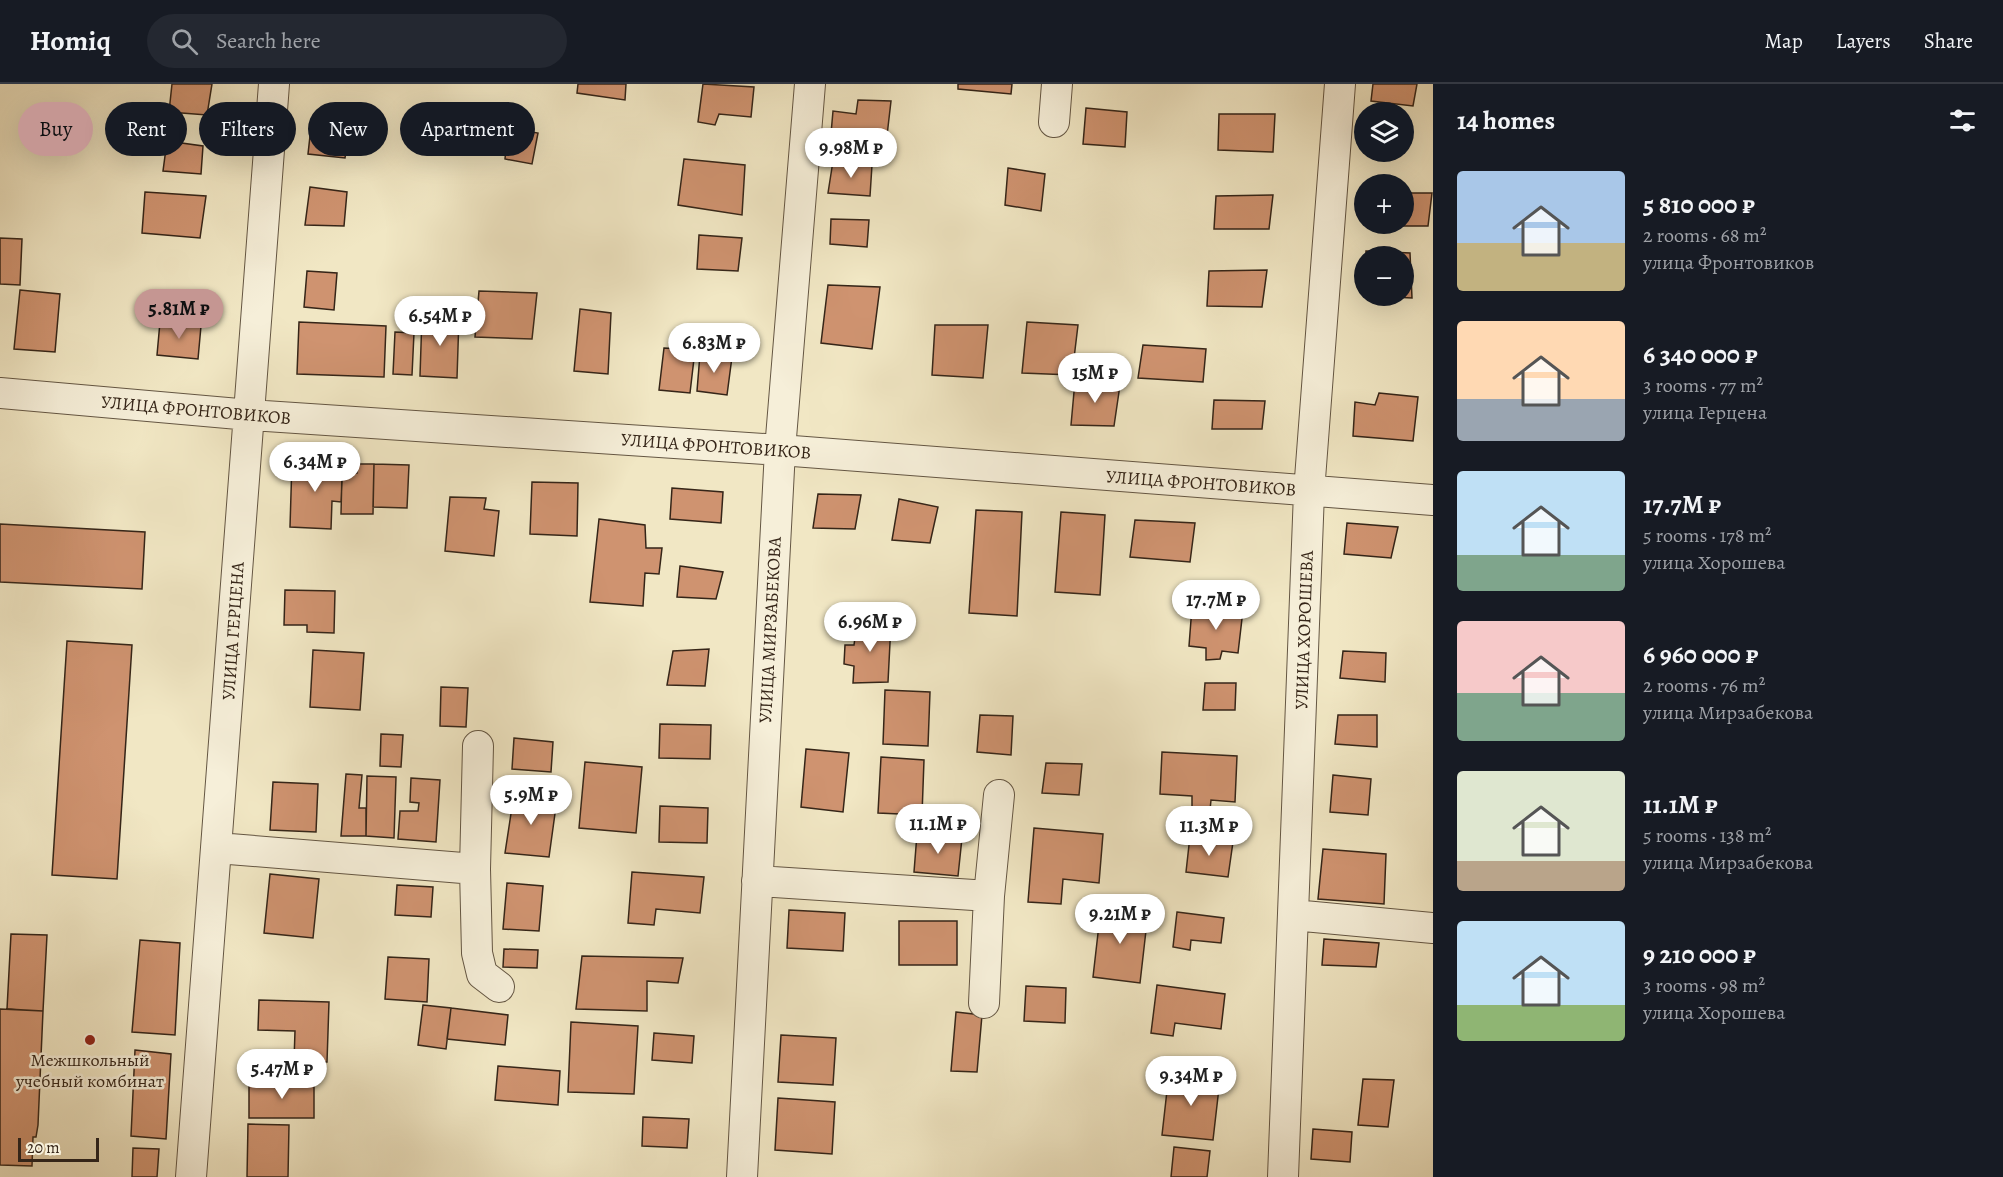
<!DOCTYPE html>
<html lang="en">
<head>
<meta charset="utf-8">
<style>
	:root { --surface:#171b24; --page:#242831; --text:#f1f3f6; --muted:#9ea1a6; --line:#363941; --accent:#c59692 }
	body { margin:0; font-family:Alegreya,serif; background:var(--page); color:var(--text); height:100vh; display:flex; flex-direction:column; font-size:22px; white-space:nowrap }
	* { box-sizing:border-box; margin:0 }
	p { font-size:20px; color:var(--muted) }
	.icon { flex:none; width:33px; height:33px; fill:none; stroke:currentColor; stroke-width:2; stroke-linecap:round; stroke-linejoin:round }
	.map { position:relative; flex:1; overflow:hidden }
	.drawer { display:flex; flex-direction:column; background:var(--surface); width:570px }
	.drawer>* { flex:none }
	.hud { position:absolute; left:18px; top:18px; width:570px; height:54px; display:flex; gap:12px }
	.buttons { position:absolute; left:1354px; top:18px; display:grid; gap:12px }
	.buttons a { display:grid; place-items:center; width:60px; height:60px; border-radius:50%; background:var(--surface); box-shadow:0 6px 24px #0002; font-size:30px }
	.scale { position:absolute; left:18px; bottom:15px; width:81px; box-sizing:border-box; padding-left:6px; border:3px solid #352518; border-top:0; font-size:16px; line-height:21px; white-space:nowrap; color:#352518; -webkit-text-stroke:4px #f6efd9; paint-order:stroke }
	.price { position:absolute; translate:-50% -51px; padding:0 14px; border-radius:21px; background:#fff; color:#222; font-size:20px; line-height:39px; filter:drop-shadow(0 2px 3px #0008) }
	.price::after { content:''; position:absolute; left:50%; top:36px; width:18px; height:14px; margin-left:-9px; background:inherit; clip-path:polygon(0 0,100% 0,50% 100%) }
	.price.on { background:var(--accent); color:#111 }
	ul { padding:0; list-style:none }
	li { display:flex; align-items:center; gap:18px; height:150px; padding:0 24px }
	li span { display:grid; place-items:center; flex:none; width:168px; height:120px; border-radius:6px; color:#555 }
	li>.icon { margin-inline-start:auto }
	span .icon { width:72px; height:72px; fill:#fffc; stroke-width:1 }
	li b { font-size:26px }
	h2 { display:flex; justify-content:space-between; align-items:center; height:72px; padding:0 24px; font-size:26px }
	.tag { padding:0 21px; border-radius:27px; background:var(--surface); box-shadow:0 6px 24px #0002; font-size:21px; line-height:54px }
	.tag.on { background:var(--accent); color:#111 }
	header { display:flex; align-items:center; gap:36px; box-sizing:border-box; height:84px; padding:0 30px; background:var(--surface); border-bottom:2px solid var(--line) }
	header strong { font-size:28px }
	nav { display:flex; gap:33px; margin-inline-start:auto; font-size:21px }
	.search { width:420px; height:54px; background:var(--page); display:flex; align-items:center; gap:15px; box-sizing:border-box; padding:0 21px; border-radius:33px; color:var(--muted); font-size:22px }
	main { display:flex; flex:1; min-height:0 }
	.map>svg:first-child { display:block }
	.building { fill:#cf9370; stroke:#352518; stroke-width:1.5 }
	.lines { fill:none; stroke-linecap:round; stroke-linejoin:round }
	.minor-casing { stroke:#645643; stroke-width:32 }
	.minor { stroke:#f6efd9; stroke-width:30 }
	.poi-dot { fill:#8f2418; stroke:#f6efd9; stroke-width:2 }
	.labels { text-anchor:middle; stroke-width:5; stroke-linejoin:round; paint-order:stroke }
	.street-label { font-size:18px; fill:#352518; stroke:#f6efd9 }
	.poi-label { font-size:18px; fill:#352518; stroke:#f6efd9 }
</style>
</head>
<body>
<header>
<strong>Homiq</strong>
<div class="search"><svg class="icon" aria-label="search" viewBox="0 0 24 24"><circle cx="10" cy="10" r="6"/><path d="M15 15l6 6"/></svg>Search here</div>
<nav><a>Map</a><a>Layers</a><a>Share</a></nav>
</header>
<main>
<div class="map">
<svg width="1433" height="1093" viewBox="0 0 1433 1093">
	<rect width="100%" height="100%" fill="#f1e7c4"/>
	<filter id="stains"><feTurbulence type="fractalNoise" baseFrequency=".00333" numOctaves="4"/><feColorMatrix values="0 0 0 0 .2 0 0 0 0 .09 0 0 0 0 .02 0 0 0 .5 -.17"/></filter>
	<radialGradient id="worn" r=".72"><stop offset=".6" stop-color="#630" stop-opacity="0"/><stop offset="1" stop-color="#630" stop-opacity=".3"/></radialGradient>
	<!-- building -->
	<path class="building" d="M172,0H212L207,31L169,28Z
		M578,0H626L625,16L577,9Z
		M703,0L754,3L751,33L719,30L715,41L698,38Z
		M958,0H1012L1011,10L958,5Z
		M1373,0H1417L1413,22L1371,17Z
		M858,16L891,17L885,69L830,61L833,27L856,30Z
		M1086,24L1127,28L1125,63L1083,60Z
		M1219,30H1275L1273,68L1218,66Z
		M311,43L349,46L345,74L308,70Z
		M508,44L538,49L532,80L505,75Z
		M167,57L203,62L201,90L163,87Z
		M684,75L745,81L742,131L678,121Z
		M833,77L872,81L870,112L828,109Z
		M1008,84L1045,90L1041,127L1005,121Z
		M310,103L347,108L344,142L305,141Z
		M145,108L206,112L200,154L142,149Z
		M1404,109H1432L1428,142H1366V140H1404Z
		M1273,111L1269,145H1214L1216,112Z
		M831,135L869,136L867,163L830,160Z
		M699,151L742,154L738,187L697,185Z
		M0,154L22,155L20,201L0,200Z
		M1366,167L1410,169L1412,214L1371,212H1404V172H1366Z
		M1267,186L1262,223L1207,222L1209,187Z
		M307,187L337,189L334,226L304,223Z
		M828,201L880,203L872,265L821,259Z
		M20,206L60,210L55,268L14,265Z
		M479,207L537,209L532,255L475,253Z
		M580,225L611,229L608,290L574,287Z
		M422,232L459,233L457,294L420,292Z
		M160,238L201,242L198,275L157,271Z
		M299,238L386,242L384,293L297,290Z
		M1027,238L1078,241L1072,291L1022,289Z
		M935,241H988L983,294L932,291Z
		M395,248L414,249L412,291L393,290Z
		M1143,261L1206,265L1203,298L1138,294Z
		M664,264L695,266L690,309L659,306Z
		M700,270L732,273L727,311L697,307Z
		M1075,297L1120,301L1114,342L1071,341Z
		M1379,309L1418,313L1413,357L1353,352L1355,318L1375,321Z
		M1214,316L1265,317L1262,345H1212Z
		M292,377L343,379L341,418L332,417L331,445L290,443Z
		M357,380H374L373,430H341L342,389H357Z
		M374,380L409,381L407,424L373,423Z
		M532,398L578,399L577,452L530,450Z
		M672,404L723,408L721,439L670,435Z
		M818,410L861,411L855,445L813,444Z
		M450,413L486,414L484,425L499,427L494,472L445,467Z
		M899,415L938,423L930,459L892,456Z
		M976,426L1022,428L1017,532L969,529Z
		M1061,428L1105,431L1100,511L1055,508Z
		M599,435L645,441L646,464H662L659,490L645,489L643,522L590,518Z
		M1135,436L1195,439L1190,478L1130,473Z
		M1347,439L1398,443L1391,474L1344,470Z
		M0,440L145,448L142,505L0,498Z
		M680,482L723,488L716,515L677,513Z
		M285,506L335,507L334,549L307,548V541H284Z
		M1192,523L1243,526L1238,569L1222,567L1220,575L1206,576V564L1189,562Z
		M857,539H891L888,598L853,599L854,582L844,580L845,561H854Z
		M67,557L132,561L117,795L52,791Z
		M709,565L705,602L667,601L673,567Z
		M313,566L364,569L360,626L310,623Z
		M1343,567L1386,569L1385,598L1340,594Z
		M1205,599H1236L1235,626H1203Z
		M441,603L468,604L466,643L440,642Z
		M885,606L930,608L928,662L883,660Z
		M980,631L1013,632L1011,671L977,668Z
		M1338,631H1377V663L1335,660Z
		M660,640L711,641L710,675L659,674Z
		M381,650L403,651L401,683L380,682Z
		M514,654L553,658L551,688L512,685Z
		M806,665L849,669L843,728L801,723Z
		M1162,668L1237,672L1235,718L1211,716L1210,726L1192,725V712L1160,710Z
		M881,673L924,676L922,731L878,729Z
		M585,678L642,683L636,749L579,744Z
		M1046,679L1082,680L1079,711L1042,709Z
		M346,690L362,691L359,724H366V752H341Z
		M1333,691L1371,695L1368,731L1330,728Z
		M367,692L396,693L394,754L366,752Z
		M411,694L440,696L436,758L398,755L400,727H418L419,719L410,718Z
		M273,698L318,700L316,748L270,746Z
		M514,710L557,715L549,773L505,769Z
		M660,722L708,724L707,759L659,758Z
		M1034,744L1103,750L1099,799L1063,795L1061,820L1028,818Z
		M917,750L962,754L958,792L914,788Z
		M1190,752L1233,758L1228,793L1186,788Z
		M1323,765L1386,770L1384,820L1318,815Z
		M632,788L704,793L700,829L656,825L654,841L628,839Z
		M270,790L319,795L313,854L264,849Z
		M507,799L543,802L539,847L503,845Z
		M397,801L433,803L431,833L395,831Z
		M1101,823L1148,829L1140,899L1093,893Z
		M789,826L845,829L843,867L787,864Z
		M1177,828L1224,834L1221,859L1191,856L1190,866L1173,863Z
		M899,837H957V881H899Z
		M11,850L47,851L43,927L7,925Z
		M1324,855L1379,859L1376,883L1322,881Z
		M140,856L180,859L175,951L132,948Z
		M504,865L538,866L537,884L503,883Z
		M582,872L683,874L678,899L647,897V927L576,925Z
		M388,873L429,875L427,918L385,915Z
		M1157,901L1225,910L1221,945L1175,939L1173,952L1151,949Z
		M1026,902L1066,904L1065,939L1024,937Z
		M259,916L329,918L327,978L294,977L295,947L258,946Z
		M423,921L451,924L446,965L418,961Z
		M451,924L508,931L505,961L447,955Z
		M0,925L43,927L38,1041L36,1053H33L32,1082L0,1081Z
		M956,928L982,931L977,988L951,987Z
		M571,938L638,942L634,1010L568,1008Z
		M654,949L694,952L692,979L652,976Z
		M781,951L836,954L833,1001L778,998Z
		M135,966L171,970L166,1055L131,1052Z
		M498,982L560,987L558,1021L495,1016Z
		M1169,989L1220,995L1213,1056L1162,1051Z
		M1363,995L1394,996L1388,1043L1358,1041Z
		M249,998H314V1034H249Z
		M778,1014L835,1018L832,1070L775,1066Z
		M643,1033L689,1035L687,1064L642,1062Z
		M248,1040L289,1041L288,1093H247Z
		M1313,1045L1352,1048L1350,1078L1311,1075Z
		M1174,1063L1210,1067L1207,1093H1171Z
		M133,1064L159,1065L157,1093H132Z"/>
	<g class="lines">
		<!-- minor casing -->
		<g class="minor-casing">
			<path id="minor" d="M1054,38L1057,0
				M0,309L250,331L780,366L1433,416
				M478,662L475,785L477,869L482,890L499,903
				M217,764L475,785
				M757,797L989,812
				M1293,831L1433,844
				M984,919L989,812L999,711
				M191,1093L274,0
				M742,1093L780,366L810,0
				M1283,1093L1309,408L1340,0"/>
		</g>
		<!-- minor -->
		<use href="#minor" class="minor"/>
	</g>
	<!-- markers -->
	<circle class="poi-dot" cx="90" cy="956" r="6"/>
	<g class="labels">
		<!-- street labels -->
		<g class="street-label">
			<text transform="translate(196 326) rotate(5)" y="6">УЛИЦА ФРОНТОВИКОВ</text>
			<text transform="translate(716 362) rotate(4)" y="6">УЛИЦА ФРОНТОВИКОВ</text>
			<text transform="translate(1201 399) rotate(4)" y="6">УЛИЦА ФРОНТОВИКОВ</text>
			<text transform="translate(770 546) rotate(-87)" y="6">УЛИЦА МИРЗАБЕКОВА</text>
			<text transform="translate(1304 546) rotate(-88)" y="6">УЛИЦА ХОРОШЕВА</text>
			<text transform="translate(233 547) rotate(-86)" y="6">УЛИЦА ГЕРЦЕНА</text>
		</g>
		<!-- poi labels -->
		<g class="poi-label">
			<text x="90" y="982">Межшкольный<tspan x="90" dy="21">учебный комбинат</tspan></text>
		</g>
	</g>
	<rect width="100%" height="100%" filter="url(#stains)"/>
	<rect width="100%" height="100%" fill="url(#worn)"/>
</svg>
<div class="buttons">
<a><svg class="icon" aria-label="layers" viewBox="0 0 24 24"><path d="M12 4l9 5-9 5-9-5zM3 14l9 5 9-5"/></svg></a>
<a>+</a>
<a>−</a>
</div>
<div class="scale">20 m</div>
<b class="price" style="left:851px;top:95px">9.98M ₽</b>
<b class="price on" style="left:179px;top:256px">5.81M ₽</b>
<b class="price" style="left:440px;top:263px">6.54M ₽</b>
<b class="price" style="left:714px;top:290px">6.83M ₽</b>
<b class="price" style="left:1095px;top:320px">15M ₽</b>
<b class="price" style="left:315px;top:409px">6.34M ₽</b>
<b class="price" style="left:1216px;top:547px">17.7M ₽</b>
<b class="price" style="left:870px;top:569px">6.96M ₽</b>
<b class="price" style="left:531px;top:742px">5.9M ₽</b>
<b class="price" style="left:938px;top:771px">11.1M ₽</b>
<b class="price" style="left:1209px;top:773px">11.3M ₽</b>
<b class="price" style="left:1120px;top:861px">9.21M ₽</b>
<b class="price" style="left:282px;top:1016px">5.47M ₽</b>
<b class="price" style="left:1191px;top:1023px">9.34M ₽</b>
<div class="hud">
<a class="tag on">Buy</a>
<a class="tag">Rent</a>
<a class="tag">Filters</a>
<a class="tag">New</a>
<a class="tag">Apartment</a>
</div>
</div>
<section class="drawer">
<h2>14 homes<svg class="icon" aria-label="filters" viewBox="0 0 24 24"><path d="M4 7h16M4 17h16"/><circle cx="9" cy="7" r="2"/><circle cx="15" cy="17" r="2"/></svg></h2>
<ul>
<li><span style="background:linear-gradient(#a9c7e8 60%,#c2b280 0)"><svg class="icon" aria-label="home" viewBox="0 0 24 24"><path d="M3 11l9-7 9 7M6 9v11h12V9"/></svg></span><div><b>5 810 000 ₽</b><p>2 rooms · 68 m²</p><p>улица Фронтовиков</p></div></li>
<li><span style="background:linear-gradient(#ffd9b3 65%,#9aa5b1 0)"><svg class="icon" aria-label="home" viewBox="0 0 24 24"><path d="M3 11l9-7 9 7M6 9v11h12V9"/></svg></span><div><b>6 340 000 ₽</b><p>3 rooms · 77 m²</p><p>улица Герцена</p></div></li>
<li><span style="background:linear-gradient(#bfe0f5 70%,#7fa58c 0)"><svg class="icon" aria-label="home" viewBox="0 0 24 24"><path d="M3 11l9-7 9 7M6 9v11h12V9"/></svg></span><div><b>17.7M ₽</b><p>5 rooms · 178 m²</p><p>улица Хорошева</p></div></li>
<li><span style="background:linear-gradient(#f6c9c9 60%,#7fa58c 0)"><svg class="icon" aria-label="home" viewBox="0 0 24 24"><path d="M3 11l9-7 9 7M6 9v11h12V9"/></svg></span><div><b>6 960 000 ₽</b><p>2 rooms · 76 m²</p><p>улица Мирзабекова</p></div></li>
<li><span style="background:linear-gradient(#dfe7d0 75%,#b9a48a 0)"><svg class="icon" aria-label="home" viewBox="0 0 24 24"><path d="M3 11l9-7 9 7M6 9v11h12V9"/></svg></span><div><b>11.1M ₽</b><p>5 rooms · 138 m²</p><p>улица Мирзабекова</p></div></li>
<li><span style="background:linear-gradient(#bfe0f5 70%,#8fb573 0)"><svg class="icon" aria-label="home" viewBox="0 0 24 24"><path d="M3 11l9-7 9 7M6 9v11h12V9"/></svg></span><div><b>9 210 000 ₽</b><p>3 rooms · 98 m²</p><p>улица Хорошева</p></div></li>
</ul>
</section>
</main>
</body>
</html>
